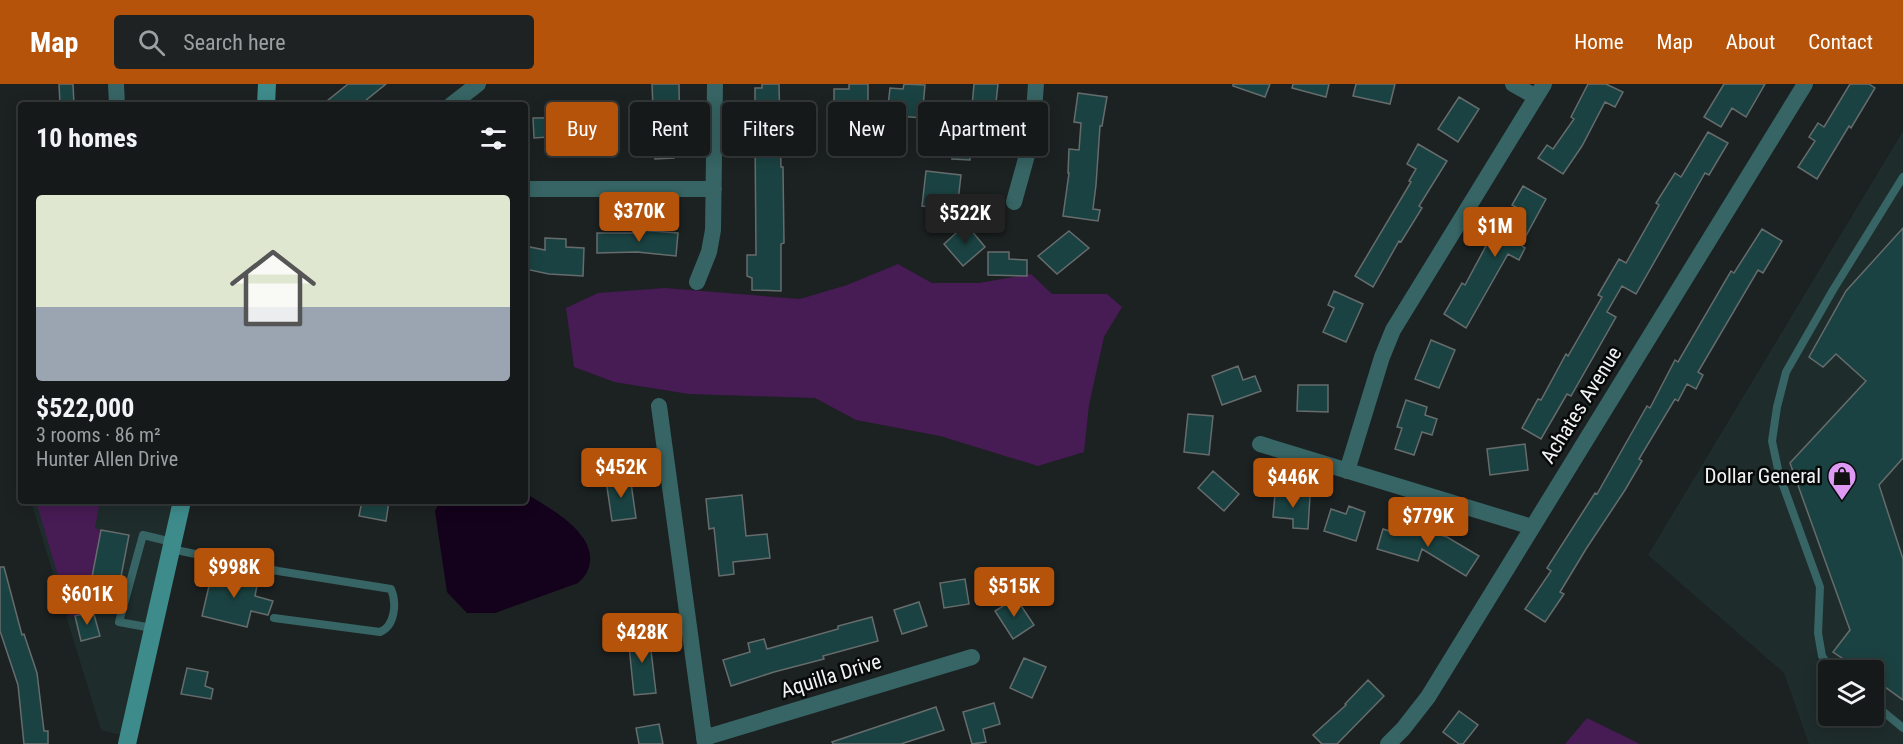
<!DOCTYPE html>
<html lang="en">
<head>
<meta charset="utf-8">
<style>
	:root { --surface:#151919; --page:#1e2222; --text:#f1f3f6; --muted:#9da0a2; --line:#343838; --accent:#b45309 }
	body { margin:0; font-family:"Roboto Condensed",sans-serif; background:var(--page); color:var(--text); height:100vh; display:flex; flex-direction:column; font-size:22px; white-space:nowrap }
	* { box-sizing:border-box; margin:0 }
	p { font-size:20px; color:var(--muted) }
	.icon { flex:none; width:33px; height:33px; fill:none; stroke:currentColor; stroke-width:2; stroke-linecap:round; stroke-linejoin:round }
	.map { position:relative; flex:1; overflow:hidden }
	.panel { position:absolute; left:18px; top:18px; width:510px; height:402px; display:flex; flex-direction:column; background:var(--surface); border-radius:6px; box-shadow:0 3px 15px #0003,0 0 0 2px var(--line) }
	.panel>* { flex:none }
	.banner { position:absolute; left:546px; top:18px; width:570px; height:54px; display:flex; gap:12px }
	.buttons { position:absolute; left:1818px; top:576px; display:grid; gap:12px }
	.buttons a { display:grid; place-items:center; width:66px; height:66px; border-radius:6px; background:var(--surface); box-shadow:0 3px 15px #0003,0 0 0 2px var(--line); font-size:30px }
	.price { position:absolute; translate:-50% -51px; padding:0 14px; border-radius:6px; background:var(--accent); color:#fff; font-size:20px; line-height:39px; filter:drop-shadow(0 2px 3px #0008) }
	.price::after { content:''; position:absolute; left:50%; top:36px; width:18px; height:14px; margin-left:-9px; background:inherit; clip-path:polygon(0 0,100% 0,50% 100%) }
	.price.active { background:#222; color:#fff }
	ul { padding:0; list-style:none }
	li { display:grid; align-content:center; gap:12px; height:318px; padding:0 18px }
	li+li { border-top:2px solid var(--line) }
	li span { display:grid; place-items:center; height:186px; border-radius:6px; color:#555 }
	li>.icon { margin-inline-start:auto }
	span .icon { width:108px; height:108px; fill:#fffc; stroke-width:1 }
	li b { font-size:26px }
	h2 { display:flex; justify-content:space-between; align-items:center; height:72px; padding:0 18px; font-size:26px }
	.chip { padding:0 21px; border-radius:6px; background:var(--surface); box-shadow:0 3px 15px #0003,0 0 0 2px var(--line); font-size:21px; line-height:54px }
	.chip.active { background:var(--accent); color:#fff }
	header { display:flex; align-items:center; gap:36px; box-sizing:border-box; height:84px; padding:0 30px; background:var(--accent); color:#fff }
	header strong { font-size:28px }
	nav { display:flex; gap:33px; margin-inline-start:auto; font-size:21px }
	.search { width:420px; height:54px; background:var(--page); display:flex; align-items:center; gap:15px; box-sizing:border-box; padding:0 21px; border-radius:6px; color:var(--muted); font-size:22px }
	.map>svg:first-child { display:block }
	.built { fill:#1f2c2c; fill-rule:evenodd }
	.green { fill:#471b54 }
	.water { fill:#14011b }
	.building { fill:#1b4242; stroke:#666c6c; stroke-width:1.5 }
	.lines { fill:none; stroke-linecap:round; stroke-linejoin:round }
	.lane { stroke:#376464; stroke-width:8 }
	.street { stroke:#376464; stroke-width:16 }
	.secondary { stroke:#3e8b8b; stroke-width:18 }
	.labels { text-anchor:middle; stroke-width:5; stroke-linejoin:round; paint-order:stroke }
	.street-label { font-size:21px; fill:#f0f3f3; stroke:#080a0a }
	.poi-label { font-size:21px; fill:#f0f3f3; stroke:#080a0a; text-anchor:end }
</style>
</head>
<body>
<header>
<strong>Map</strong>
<div class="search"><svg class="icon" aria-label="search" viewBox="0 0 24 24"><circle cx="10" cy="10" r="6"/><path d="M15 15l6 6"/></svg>Search here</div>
<nav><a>Home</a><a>Map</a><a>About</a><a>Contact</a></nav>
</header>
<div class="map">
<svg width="1903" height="660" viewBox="0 0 1903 660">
	<rect width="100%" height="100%" fill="#1c2121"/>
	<!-- built -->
	<path class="built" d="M1903,47V660H1809L1784,589L1648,471ZM1828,586H1874V632H1828Z
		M31,417H182L129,653L101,646Z"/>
	<!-- green -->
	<path class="green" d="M898,180L932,199H979L1031,190L1052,210H1107L1122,223L1104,253L1089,321L1084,368L1038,382L940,352L856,336L815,314L689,310L614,298L574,283L566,224L598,209L665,204L800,215L847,201Z
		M36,417H100L95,444L101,446L92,492L115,497L112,527H93L70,533Z
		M1587,634L1640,660H1565Z"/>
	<!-- water -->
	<path class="water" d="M525,409C549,424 604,452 587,488C585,492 581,496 578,499L495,529H467L447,508L435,427L440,417H525Z"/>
	<!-- building -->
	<path class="building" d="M59,0H73L74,21H60Z
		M348,0H386L360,21H322Z
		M652,0H679L680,60H674V74L655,75Z
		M762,0H779L781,83H783L784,159L781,160V207L752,206V194L747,192V171H756L755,51H761V26H755V4H762Z
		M849,0H868V36L834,37V5H849Z
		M904,0L925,1L922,34L887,31L890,4L903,5Z
		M974,0H998L994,37L983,36L981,61L971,60L970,76L952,75L955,43L970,44Z
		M1233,0H1270L1265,13L1233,2Z
		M1293,0H1329L1326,13L1292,4Z
		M1356,0H1395L1390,20L1353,12Z
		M1588,0H1606L1623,8L1615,23L1605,18L1582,62L1563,90L1538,74L1547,61L1553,65L1574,35L1571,33Z
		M1724,0H1765L1746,33L1732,24L1721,43L1704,33Z
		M1850,0H1869L1875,4L1851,44L1849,42L1817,95L1798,83L1815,57L1809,53L1818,39L1824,43Z
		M1078,9L1107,13L1102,42H1100L1096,101L1093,125L1100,126L1098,137L1063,132L1069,89H1068L1069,65L1079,66L1081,39L1074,38Z
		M1459,13L1479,25L1458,58L1438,45Z
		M612,33V58H600V71H583L582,58L549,59L548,53L534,54L533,34Z
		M1708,48L1728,59L1709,91L1705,89L1636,210L1622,202L1607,228L1616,233L1571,312L1567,310L1541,355L1522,344L1538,315L1541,316L1566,270L1568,272L1602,213L1598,211L1619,175L1626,179L1659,121L1656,119L1675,89L1681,93Z
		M1418,60L1447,77L1419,122L1422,124L1401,158L1399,157L1373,203L1355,192L1411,98L1409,97L1416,85L1407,80Z
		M926,87L961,91L957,126L922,122Z
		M1523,102L1546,115L1521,161L1525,164L1519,176L1508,170L1466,244L1444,230L1462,199L1465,201L1494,147L1504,152L1519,125L1512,121Z
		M966,140L985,163L963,182L944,160Z
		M1903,144V374L1879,401L1903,475V616L1874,595V586H1860L1833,568L1850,546L1790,379L1866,297L1836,270L1823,283L1809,273L1846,207Z
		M1762,145L1782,157L1763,189L1758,186L1698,288L1703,291L1696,305L1687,300L1678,317L1675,315L1639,375L1642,377L1625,406L1586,465L1560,508L1564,510L1545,538L1525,525L1551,487L1547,484L1595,409L1597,410L1647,322L1650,324L1675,276L1678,278L1731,187L1734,189Z
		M640,146L678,149L676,172L637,168L597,169V149H640Z
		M1069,147L1089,164L1057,190L1038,172Z
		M545,154L566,155V163L584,164L583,192L549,190L525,185V162L545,166Z
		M988,168H1009V175L1027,176V192L988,191Z
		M1334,207L1363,220L1346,258L1323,248L1334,224L1328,221Z
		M1431,256L1455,266L1439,304L1415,295Z
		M1238,282L1243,296L1255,292L1261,307L1222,321L1212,292Z
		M1298,301H1328V328L1297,327Z
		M1406,316L1427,323L1425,331L1437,335L1432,351L1422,348L1414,371L1395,365L1402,344L1397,343Z
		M1188,330L1213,332L1209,371L1184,368Z
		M1525,360L1528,386L1490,391L1487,365Z
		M1213,387L1239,410L1224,427L1198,404Z
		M630,392L636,434L612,437L606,396Z
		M1275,410L1310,412L1308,445L1293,444V435L1273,433Z
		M742,411L746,452L767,450L770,474L733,478L734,490L719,492L714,444L709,445L706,415Z
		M362,417H389L386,437L359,432Z
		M1349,422L1365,428L1356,457L1324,447L1331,425L1346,430Z
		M1405,440L1447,453L1479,472L1466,492L1422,465L1418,477L1377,465L1383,445L1402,451Z
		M101,446L129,451L120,498L92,493Z
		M0,483H4L22,551L24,550L37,589L44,647H48V660H24L18,601L0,547Z
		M213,485L258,496L255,512L273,517L268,531L251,527L247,543L202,532Z
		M965,495L969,520L944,524L940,499Z
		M1016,514L1034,541L1013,555L995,527Z
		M919,518L927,542L902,550L894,526Z
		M93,527L100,552L81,557L75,532Z
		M872,533L878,557L823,572L824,575L774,588L731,602L723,576L750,568L748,559L764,555L767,565L838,545V542Z
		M649,549L656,609L634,611L628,552Z
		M1024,574L1046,583L1032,614L1010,604Z
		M187,584L208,588L205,602L213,605L211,615L181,610Z
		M1368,596L1384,612L1337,660H1322L1313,651L1346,621L1345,620Z
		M994,619L1000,640L983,645L986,658L972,660L963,628Z
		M936,623L944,646L901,660H833L832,658Z
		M1459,627L1478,641L1463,660H1459L1443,648Z
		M659,640L663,660H639L636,644Z"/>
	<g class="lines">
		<!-- lane -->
		<path class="lane" d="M171,465L278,487L391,505C397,519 395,542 380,548L274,534
			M152,544L119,538L143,451L172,458
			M1832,586L1822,572L1818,549L1820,503L1779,390L1772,357L1777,323L1786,288L1833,206L1903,93
			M1874,620L1903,644"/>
		<!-- street -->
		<path class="street" d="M116,0L117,21
			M1513,0L1536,13
			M451,21L478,0
			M525,105H714
			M1014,118L1032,53L1036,0
			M697,198L709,168L713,146L715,0
			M659,322L705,660
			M1260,360L1532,443
			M1347,387L1382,273L1393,246L1544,0
			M704,654L972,573
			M1388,660L1403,645L1428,613L1805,0"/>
		<!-- secondary -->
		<path class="secondary" d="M266,21L267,0
			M127,660L182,417"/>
	</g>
	<!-- icons -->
	<defs>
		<g id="shop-pin" transform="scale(1.5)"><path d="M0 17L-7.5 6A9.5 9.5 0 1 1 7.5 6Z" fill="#dd99f3" stroke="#080a0a"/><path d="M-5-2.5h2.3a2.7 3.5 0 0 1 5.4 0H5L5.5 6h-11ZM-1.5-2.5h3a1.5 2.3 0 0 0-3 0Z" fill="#111"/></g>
	</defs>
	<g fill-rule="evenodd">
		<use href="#shop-pin" x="1842" y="392"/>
	</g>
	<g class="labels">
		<!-- street labels -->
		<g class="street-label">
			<text transform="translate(1581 321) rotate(-58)" y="7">Achates Avenue</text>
			<text transform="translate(831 592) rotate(-17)" y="7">Aquilla Drive</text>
		</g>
		<!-- poi labels -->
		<g class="poi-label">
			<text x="1821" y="399">Dollar General</text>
		</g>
	</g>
</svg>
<div class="buttons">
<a><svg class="icon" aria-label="layers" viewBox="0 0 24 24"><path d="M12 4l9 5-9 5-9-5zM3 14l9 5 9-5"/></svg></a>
</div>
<b class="price" style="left:639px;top:159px">$370K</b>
<b class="price active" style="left:965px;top:161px">$522K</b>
<b class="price" style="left:1495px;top:174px">$1M</b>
<b class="price" style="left:621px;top:415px">$452K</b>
<b class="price" style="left:1293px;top:425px">$446K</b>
<b class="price" style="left:1428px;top:464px">$779K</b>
<b class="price" style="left:234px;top:515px">$998K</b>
<b class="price" style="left:1014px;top:534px">$515K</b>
<b class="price" style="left:87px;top:542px">$601K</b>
<b class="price" style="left:642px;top:580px">$428K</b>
<div class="banner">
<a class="chip active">Buy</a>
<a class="chip">Rent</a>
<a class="chip">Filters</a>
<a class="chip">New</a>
<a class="chip">Apartment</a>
</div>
<section class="panel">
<h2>10 homes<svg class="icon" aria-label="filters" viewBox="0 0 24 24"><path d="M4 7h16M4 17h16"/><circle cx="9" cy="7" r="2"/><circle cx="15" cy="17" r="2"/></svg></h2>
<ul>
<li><span style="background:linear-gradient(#dfe7d0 60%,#9aa5b1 0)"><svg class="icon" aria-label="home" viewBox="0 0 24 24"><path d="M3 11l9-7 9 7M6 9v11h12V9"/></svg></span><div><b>$522,000</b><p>3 rooms · 86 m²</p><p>Hunter Allen Drive</p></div></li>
</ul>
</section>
</div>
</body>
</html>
